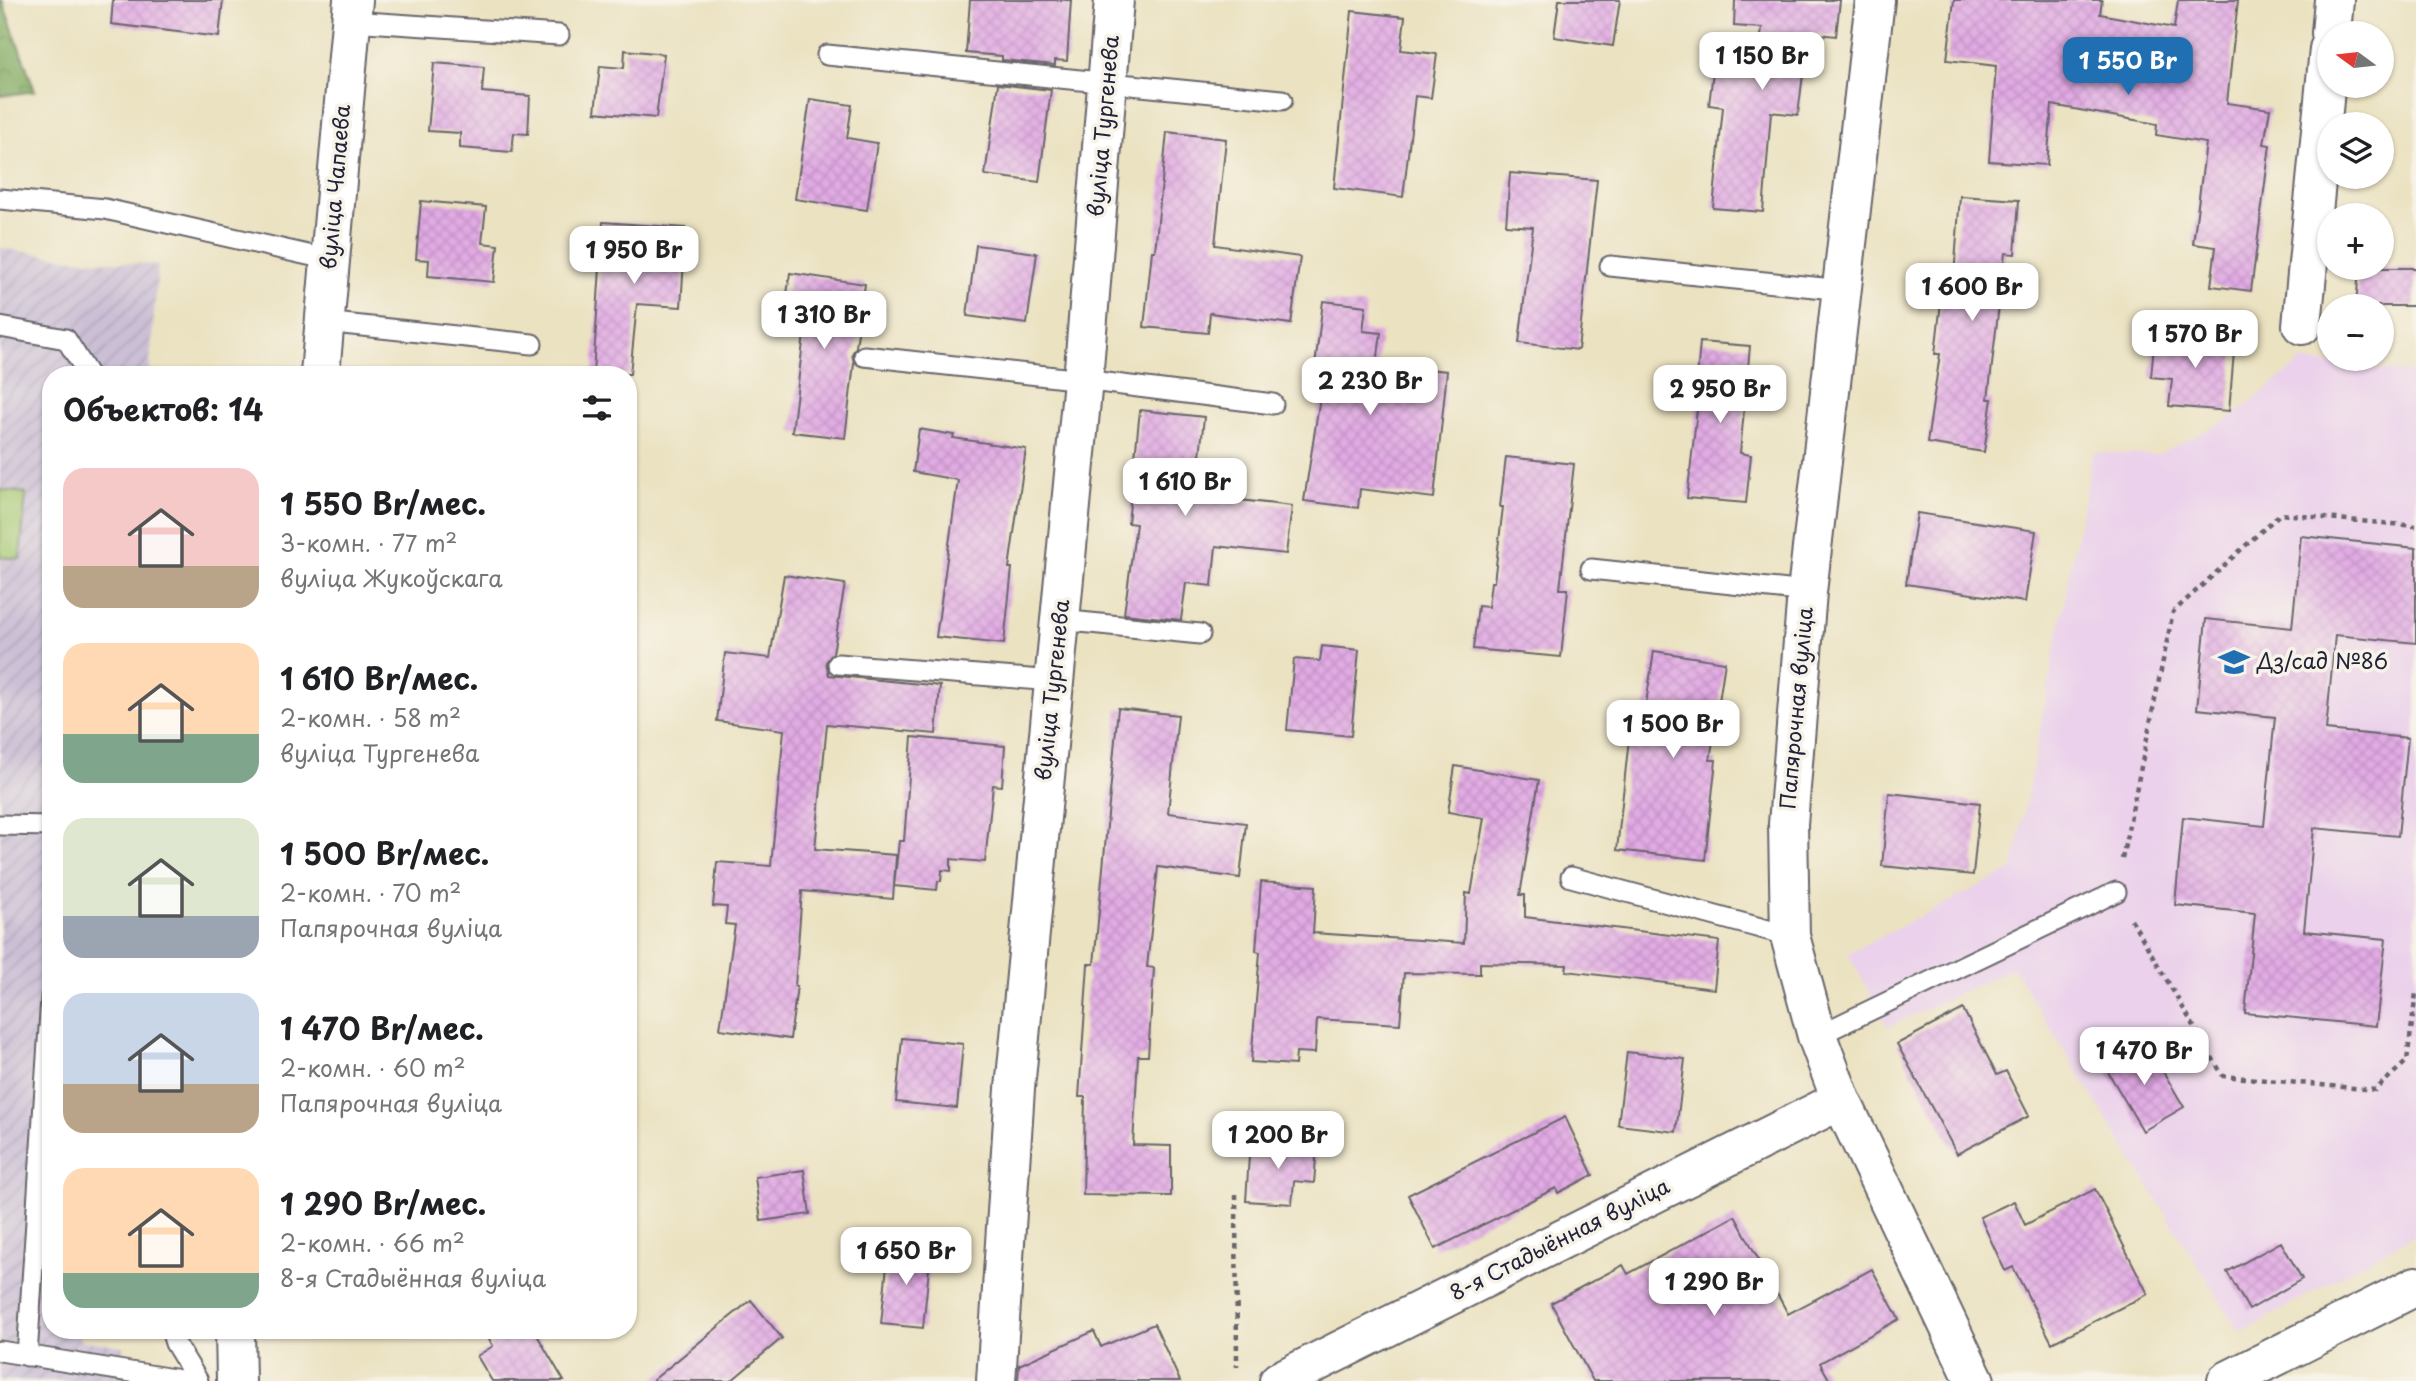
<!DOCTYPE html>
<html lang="ru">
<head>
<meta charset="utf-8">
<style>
	:root { --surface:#fff; --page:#f2f2f2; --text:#202124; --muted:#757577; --accent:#1f6fb2 }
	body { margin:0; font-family:"Playpen Sans",sans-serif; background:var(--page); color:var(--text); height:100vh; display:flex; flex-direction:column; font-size:26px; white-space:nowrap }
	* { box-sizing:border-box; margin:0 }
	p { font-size:23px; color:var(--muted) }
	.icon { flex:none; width:38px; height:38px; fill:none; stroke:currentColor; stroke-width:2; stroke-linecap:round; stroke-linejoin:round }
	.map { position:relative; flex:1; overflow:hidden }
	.panel { position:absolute; left:42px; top:366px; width:595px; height:973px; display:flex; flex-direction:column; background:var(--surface); border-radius:28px; box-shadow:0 2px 5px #0004 }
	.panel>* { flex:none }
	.needle { width:46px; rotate:285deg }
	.tools { position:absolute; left:2317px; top:21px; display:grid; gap:14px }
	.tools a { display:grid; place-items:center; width:77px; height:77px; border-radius:50%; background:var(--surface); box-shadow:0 2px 5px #0004; font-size:35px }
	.price { position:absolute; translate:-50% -60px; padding:0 16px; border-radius:14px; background:#fff; color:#222; font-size:23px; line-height:46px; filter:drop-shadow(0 2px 4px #0008) }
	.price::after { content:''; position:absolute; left:50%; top:42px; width:21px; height:16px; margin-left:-10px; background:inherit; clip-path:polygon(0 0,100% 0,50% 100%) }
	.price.active { background:var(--accent); color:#fff }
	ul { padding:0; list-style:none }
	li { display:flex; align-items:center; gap:21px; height:175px; padding:0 21px }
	li span { display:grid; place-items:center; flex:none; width:196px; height:140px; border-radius:21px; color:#555 }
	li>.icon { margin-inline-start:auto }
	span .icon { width:84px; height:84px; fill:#fffc; stroke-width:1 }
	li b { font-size:30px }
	h2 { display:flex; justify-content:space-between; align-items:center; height:84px; padding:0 21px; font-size:30px }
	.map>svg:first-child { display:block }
	.built { fill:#ebd1eb }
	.industrial { fill:url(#industrial-furrows) }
	.forest { fill:url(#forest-crowns); stroke:#536750; stroke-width:2 }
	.pitch { fill:#a5c872; stroke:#647556; stroke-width:2 }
	.building { fill:url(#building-cross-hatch) }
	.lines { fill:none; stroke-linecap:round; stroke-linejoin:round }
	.service-casing { stroke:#68656a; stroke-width:23 }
	.minor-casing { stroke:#68656a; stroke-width:42 }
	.path { stroke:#68656a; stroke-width:4.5; stroke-dasharray:5 5; stroke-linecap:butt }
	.service { stroke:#fff; stroke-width:19 }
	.minor { stroke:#fff; stroke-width:38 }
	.labels { text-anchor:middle; stroke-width:7; stroke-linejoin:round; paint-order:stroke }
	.street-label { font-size:21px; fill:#22223b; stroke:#f7f3e8 }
	.poi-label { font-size:21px; fill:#22223b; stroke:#f7f3e8; text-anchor:start }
</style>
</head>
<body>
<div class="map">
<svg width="2416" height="1381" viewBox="0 0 2416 1381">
	<defs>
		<pattern id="industrial-furrows" width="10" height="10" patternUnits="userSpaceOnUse" patternTransform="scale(1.75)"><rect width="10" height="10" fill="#cbbfd5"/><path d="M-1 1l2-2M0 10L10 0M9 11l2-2" fill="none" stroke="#aea4b8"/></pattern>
		<pattern id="forest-crowns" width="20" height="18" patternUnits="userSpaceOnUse" patternTransform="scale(1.75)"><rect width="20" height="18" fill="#84ac64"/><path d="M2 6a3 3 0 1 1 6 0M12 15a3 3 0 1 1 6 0" fill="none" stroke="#6c8c54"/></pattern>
		<pattern id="building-cross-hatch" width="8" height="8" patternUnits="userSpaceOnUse" patternTransform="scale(1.75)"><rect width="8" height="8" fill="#e1aae3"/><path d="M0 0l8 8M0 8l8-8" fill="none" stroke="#c192c4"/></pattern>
	</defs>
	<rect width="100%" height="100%" fill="#f7f3e8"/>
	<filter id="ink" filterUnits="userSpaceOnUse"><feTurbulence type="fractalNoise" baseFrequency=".0143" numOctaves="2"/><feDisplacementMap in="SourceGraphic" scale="14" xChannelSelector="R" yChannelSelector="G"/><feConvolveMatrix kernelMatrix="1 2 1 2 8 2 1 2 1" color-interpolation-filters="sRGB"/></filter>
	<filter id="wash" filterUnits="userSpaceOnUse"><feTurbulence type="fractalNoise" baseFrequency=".00686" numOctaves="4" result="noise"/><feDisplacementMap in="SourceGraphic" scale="28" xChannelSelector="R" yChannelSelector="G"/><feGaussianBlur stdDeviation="1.57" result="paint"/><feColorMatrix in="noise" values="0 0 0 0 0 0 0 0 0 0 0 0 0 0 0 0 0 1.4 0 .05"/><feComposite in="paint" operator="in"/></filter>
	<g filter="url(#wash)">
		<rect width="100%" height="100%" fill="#ebe2c1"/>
		<!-- built -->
		<path class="built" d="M2302,361L2416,373V1234L2240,1333L2013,968L1888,1027L1848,953L2013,869L2093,452L2157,455L2229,419Z"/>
		<!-- industrial -->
		<path class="industrial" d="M0,248L74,259L158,265L149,374H51V1330H81L80,1340L123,1346L122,1381H0Z"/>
		<!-- forest -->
		<path class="forest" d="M0,0H2L35,91L0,96Z"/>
		<!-- pitch -->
		<path class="pitch" d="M0,490L26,493L20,559L0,557Z"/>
		<g id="blocks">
			<!-- building -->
			<path class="building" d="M113,0H223L219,37L111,24Z
				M970,0H1071L1067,61L1055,60V65L1002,60V56L966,53Z
				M1559,0H1620L1613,46L1554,37Z
				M1735,0H1840L1836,36L1808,33L1798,115L1771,112L1763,212L1713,208L1723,107L1709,105L1715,55L1758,60L1762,28L1734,26Z
				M1954,0H2102L2100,14L2174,28L2178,0H2238L2227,103L2270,109L2264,144L2270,145L2251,291L2211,286L2216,247L2193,244L2206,143L2156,135L2157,124L2052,105L2047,165L1989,161L1996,66L1947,60Z
				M1352,11L1405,17L1401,50L1437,54L1431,98L1415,96L1403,197L1334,188Z
				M625,50L664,54L656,118L595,112L600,66L624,68Z
				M434,63L484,67L482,92L530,96L528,134L514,133L512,152L460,148V133L428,131Z
				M998,84L1051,90L1039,182L985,175Z
				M810,99L852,105L847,138L877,143L867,210L795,199Z
				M1167,132L1226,139L1215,245L1300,257L1291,324L1210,313L1208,333L1144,327L1152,251H1155Z
				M1510,173L1597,180L1578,350L1519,343L1533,227L1506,225Z
				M1960,196L2019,200L2015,254L2005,253L1988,399H1992L1984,452L1927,443L1940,354H1935L1941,302L1952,303Z
				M421,201L486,207L482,243L498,245L494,282L428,276L429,260L416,259Z
				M603,222L686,228L681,307L637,304L630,374H593Z
				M976,245L1037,253L1027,324L967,316Z
				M2359,268H2416L2414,306H2356Z
				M790,273L865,284L856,347L852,354L854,363L845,438L792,432L805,326L783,323Z
				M1323,301L1366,306L1363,331L1381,333L1377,364L1447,371L1434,498L1360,489L1358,508L1304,501L1321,391L1312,390Z
				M2155,333L2235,340L2229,411L2169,406L2172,379L2151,377Z
				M1700,342L1750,346L1740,453L1751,455L1746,503L1687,498L1698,401H1695Z
				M1140,410L1204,417L1196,495L1292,506L1286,554L1216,546L1212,586L1186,583L1181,620L1124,614L1136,524L1128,523Z
				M919,429L954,435L953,438L1026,449L1009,568H1012L1004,644L936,637L958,480L913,472Z
				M1506,457L1574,464L1560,589H1568L1561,657L1473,649L1478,606L1488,607L1491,582H1494L1503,507H1500Z
				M1917,513L2036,531L2025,602L1906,584Z
				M2301,536L2416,548V643L2335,635L2326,730L2408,738L2398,836L2314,828L2304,931L2386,939L2376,1026L2245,1013L2255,913L2175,905L2183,817L2264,826L2275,717L2197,709L2206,619L2292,628Z
				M784,575L845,584L833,653L826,662L829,675L940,686L936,734L827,724L815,849L896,855L893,899L802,891L795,986H797L790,1039L720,1029L735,925L725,924L727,907L713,906L717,862L771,866L784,730L717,721L725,653L770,658Z
				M1322,646L1359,650L1351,736L1287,730L1294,659L1320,661Z
				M1654,651L1725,662L1710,760H1716L1705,860L1617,850L1630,729L1642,730Z
				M1118,708L1178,715L1168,813L1246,823L1240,878L1158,867L1147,967L1154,968L1148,1056H1138L1133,1145L1171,1146V1196L1083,1195L1085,1097H1079L1088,964H1094Z
				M912,737L1005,746L1002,786L993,785L985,862L951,859V871L942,870L941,881H938L937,890L894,886L899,841H904Z
				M1455,766L1539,780L1520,895H1525V917L1719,941L1714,989L1566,971L1567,965L1480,963V974L1404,973L1400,1024L1317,1019L1315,1053L1296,1052L1295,1065L1251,1062L1260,952L1256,951L1261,882L1316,886L1313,933L1464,943L1466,893L1471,894L1484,818L1448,812Z
				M1889,793L1980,803L1973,875L1882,866Z
				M1963,1009L1997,1075L2006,1071L2029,1116L1957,1154L1897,1044Z
				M902,1038L963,1044L957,1108L896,1102Z
				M2146,1043L2184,1107L2143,1131L2105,1067Z
				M1627,1052L1685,1059L1676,1132L1618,1125Z
				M1565,1117L1593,1175L1558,1193L1556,1188L1435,1249L1408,1195Z
				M1250,1141L1317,1146L1314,1183L1294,1181L1292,1204L1246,1201Z
				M804,1170L810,1214L761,1221L755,1177Z
				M2095,1189L2148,1294L2052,1343L2013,1267L2005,1271L1980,1217L2014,1201L2025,1225Z
				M1735,1216L1788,1314L1872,1269L1899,1319L1820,1363L1830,1381H1593L1551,1303L1623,1265L1628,1274Z
				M2281,1242L2302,1279L2249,1310L2227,1272Z
				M889,1246L931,1249L923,1328L881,1324Z
				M751,1300L782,1338L731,1381H652Z
				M1154,1324L1180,1381H1018L1019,1365L1094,1331L1101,1347Z
				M484,1330H534L564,1381H492L477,1356L493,1346Z"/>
		</g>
	</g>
	<g filter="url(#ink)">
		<use href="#blocks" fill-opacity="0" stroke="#68656a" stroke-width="2"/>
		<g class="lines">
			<!-- service casing -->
			<g class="service-casing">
				<path id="service" d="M351,21L559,35
					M827,55L1282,100
					M0,199L105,209L330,260
					M1610,266L1843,290
					M324,322L532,344
					M0,327L66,339L88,374
					M864,356L1083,380L1273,404
					M1591,569L1807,592
					M1060,620L1200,634
					M838,664L1054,681
					M0,825L51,826
					M1571,877L1790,936
					M1817,1036L2116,892
					M171,1330L175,1343L198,1381
					M0,1351L186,1381
					M27,1356L51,998"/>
			</g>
			<!-- minor casing -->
			<g class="minor-casing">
				<path id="minor" d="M1875,0L1807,592L1788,824L1790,936L1817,1036L1841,1100L1975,1381
					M2331,33L2334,0
					M2302,325L2329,49
					M320,374L353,0
					M235,1330L236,1381
					M996,1381L1015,1089L1083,380L1114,0
					M1279,1381L1841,1100
					M2227,1381L2416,1286"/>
			</g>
			<!-- path -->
			<path class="path" d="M2122,859L2173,612L2280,514L2416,526
				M2131,919L2223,1076L2375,1090L2407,1061L2416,993
				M1236,1194L1237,1367"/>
			<!-- service -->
			<use href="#service" class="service"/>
			<!-- minor -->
			<use href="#minor" class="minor"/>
		</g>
	</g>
	<!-- icons -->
	<defs>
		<g id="school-bare" transform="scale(2.415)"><path d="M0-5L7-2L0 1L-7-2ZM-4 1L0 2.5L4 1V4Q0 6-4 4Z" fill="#1f6fb2" stroke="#f7f3e8" stroke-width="2.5" paint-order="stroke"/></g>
	</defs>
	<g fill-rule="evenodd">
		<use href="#school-bare" x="2234" y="662"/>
	</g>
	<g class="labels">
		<!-- street labels -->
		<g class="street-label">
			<text transform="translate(1104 126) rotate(-85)" y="7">вуліца Тургенева</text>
			<text transform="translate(336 187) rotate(-85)" y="7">вуліца Чапаева</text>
			<text transform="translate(1053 690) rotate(-84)" y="7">вуліца Тургенева</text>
			<text transform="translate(1797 708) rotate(-85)" y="7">Папярочная вуліца</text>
			<text transform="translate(1560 1240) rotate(-27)" y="7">8-я Стадыённая вуліца</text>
		</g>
		<!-- poi labels -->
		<g class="poi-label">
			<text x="2257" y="669">Дз/сад №86</text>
		</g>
	</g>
</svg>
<div class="tools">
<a><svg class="needle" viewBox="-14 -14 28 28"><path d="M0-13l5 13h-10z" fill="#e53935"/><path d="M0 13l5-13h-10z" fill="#757577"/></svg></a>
<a><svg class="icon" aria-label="layers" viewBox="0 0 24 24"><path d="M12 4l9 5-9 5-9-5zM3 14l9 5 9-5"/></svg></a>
<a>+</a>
<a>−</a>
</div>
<b class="price" style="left:1762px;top:92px">1 150 Br</b>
<b class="price active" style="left:2128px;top:97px">1 550 Br</b>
<b class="price" style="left:634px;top:286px">1 950 Br</b>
<b class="price" style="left:1972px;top:323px">1 600 Br</b>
<b class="price" style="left:824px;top:351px">1 310 Br</b>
<b class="price" style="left:2195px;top:370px">1 570 Br</b>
<b class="price" style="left:1370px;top:417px">2 230 Br</b>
<b class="price" style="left:1720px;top:425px">2 950 Br</b>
<b class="price" style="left:1185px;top:518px">1 610 Br</b>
<b class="price" style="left:1673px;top:760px">1 500 Br</b>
<b class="price" style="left:2144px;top:1087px">1 470 Br</b>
<b class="price" style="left:1278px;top:1171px">1 200 Br</b>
<b class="price" style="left:906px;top:1287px">1 650 Br</b>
<b class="price" style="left:1714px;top:1318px">1 290 Br</b>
<section class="panel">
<h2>Объектов: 14<svg class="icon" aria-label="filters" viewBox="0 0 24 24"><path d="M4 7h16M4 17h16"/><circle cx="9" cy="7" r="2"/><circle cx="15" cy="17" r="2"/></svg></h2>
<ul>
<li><span style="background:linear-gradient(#f6c9c9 70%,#b9a48a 0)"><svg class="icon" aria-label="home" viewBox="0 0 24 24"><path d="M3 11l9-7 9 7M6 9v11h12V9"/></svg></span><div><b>1 550 Br/мес.</b><p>3-комн. · 77 m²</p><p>вуліца Жукоўскага</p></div></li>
<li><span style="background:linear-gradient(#ffd9b3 65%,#7fa58c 0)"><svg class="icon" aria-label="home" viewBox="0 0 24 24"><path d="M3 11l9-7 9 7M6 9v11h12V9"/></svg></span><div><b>1 610 Br/мес.</b><p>2-комн. · 58 m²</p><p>вуліца Тургенева</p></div></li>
<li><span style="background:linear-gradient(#dfe7d0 70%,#9aa5b1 0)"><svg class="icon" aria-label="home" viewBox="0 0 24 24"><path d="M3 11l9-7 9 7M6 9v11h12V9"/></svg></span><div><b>1 500 Br/мес.</b><p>2-комн. · 70 m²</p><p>Папярочная вуліца</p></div></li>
<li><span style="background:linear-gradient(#c9d6e8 65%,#b9a48a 0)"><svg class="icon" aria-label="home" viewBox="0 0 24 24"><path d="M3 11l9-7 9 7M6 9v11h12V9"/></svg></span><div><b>1 470 Br/мес.</b><p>2-комн. · 60 m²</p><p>Папярочная вуліца</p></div></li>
<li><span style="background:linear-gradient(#ffd9b3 75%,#7fa58c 0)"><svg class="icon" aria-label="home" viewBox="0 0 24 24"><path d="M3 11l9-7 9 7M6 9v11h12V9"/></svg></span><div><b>1 290 Br/мес.</b><p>2-комн. · 66 m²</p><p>8-я Стадыённая вуліца</p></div></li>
</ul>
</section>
</div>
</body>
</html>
